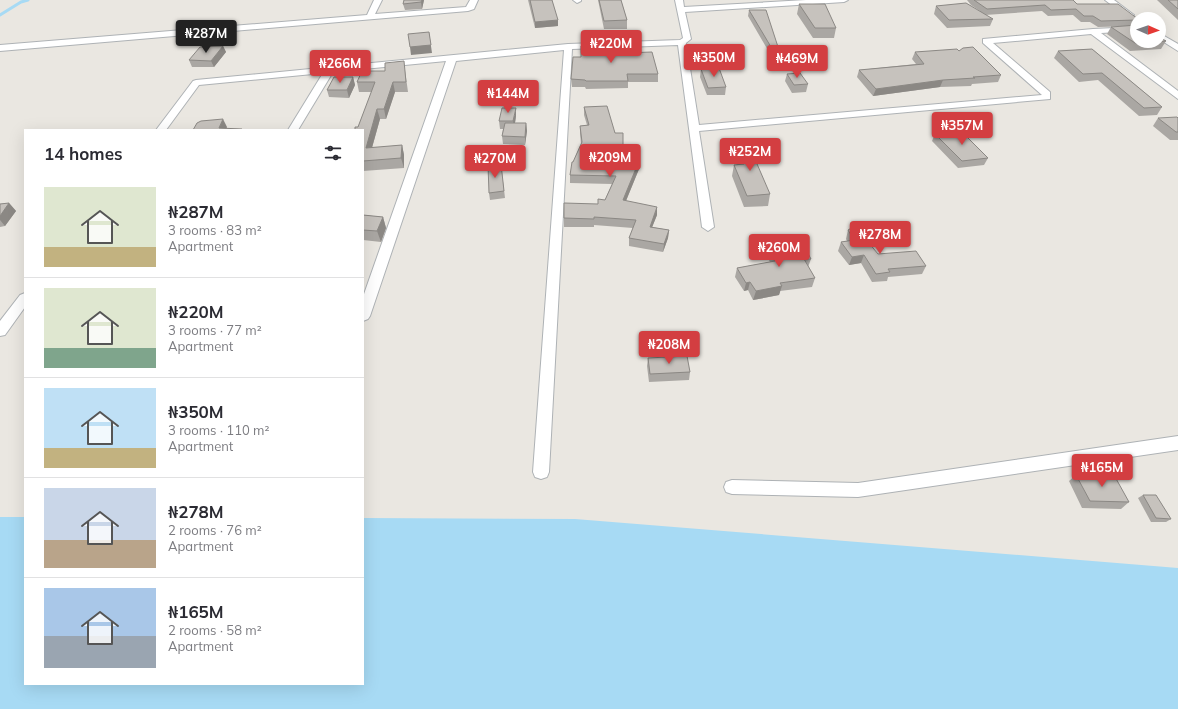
<!DOCTYPE html>
<html lang="en">
<head>
<meta charset="utf-8">
<style>
	:root { --surface:#fff; --page:#f2f2f3; --text:#2b2b33; --muted:#7c7c81; --line:#e1e1e2; --accent:#d33e41 }
	body { margin:0; font-family:Mulish,sans-serif; background:var(--page); color:var(--text); height:100vh; display:flex; flex-direction:column; font-size:15px; white-space:nowrap }
	* { box-sizing:border-box; margin:0 }
	p { font-size:13px; color:var(--muted) }
	.icon { flex:none; width:22px; height:22px; fill:none; stroke:currentColor; stroke-width:2; stroke-linecap:round; stroke-linejoin:round }
	.map { position:relative; flex:1; overflow:hidden }
	.drawer { position:absolute; left:24px; top:129px; width:340px; height:556px; display:flex; flex-direction:column; background:var(--surface); border-radius:0px; box-shadow:0 4px 16px #0002 }
	.drawer>* { flex:none }
	.needle { width:26px; rotate:92deg }
	.controls { position:absolute; left:1130px; top:12px; display:grid; gap:8px }
	.controls a { display:grid; place-items:center; width:36px; height:36px; border-radius:50%; background:var(--surface); box-shadow:0 4px 16px #0002; font-size:20px }
	.price { position:absolute; translate:-50% -34px; padding:0 9px; border-radius:4px; background:var(--accent); color:#fff; font-size:13px; line-height:26px; filter:drop-shadow(0 1px 2px #0008) }
	.price::after { content:''; position:absolute; left:50%; top:24px; width:12px; height:9px; margin-left:-6px; background:inherit; clip-path:polygon(0 0,100% 0,50% 100%) }
	.price.active { background:#222; color:#fff }
	ul { padding:0; list-style:none }
	li { display:flex; align-items:center; gap:12px; height:100px; padding:0 20px }
	li+li { border-top:1px solid var(--line) }
	li span { display:grid; place-items:center; flex:none; width:112px; height:80px; border-radius:0px; color:#555 }
	li>.icon { margin-inline-start:auto }
	span .icon { width:48px; height:48px; fill:#fffc; stroke-width:1 }
	li b { font-size:17px }
	h2 { display:flex; justify-content:space-between; align-items:center; height:48px; padding:0 20px; font-size:17px }
	.map>svg:first-child { display:block }
	.water { fill:#a7daf4 }
	.lines { fill:none; stroke-linecap:round; stroke-linejoin:round }
	.stream { stroke:#a7daf4; stroke-width:3 }
	.minor-casing { stroke:#aeb2b5; stroke-width:2 }
	.minor { fill:#fff; fill-rule:evenodd }
	.wall { fill:#aaa7a3 }
	.shaded-wall { fill:#8b8884 }
	.building { fill:#c6c2bd; stroke:#8b8884 }
</style>
</head>
<body>
<div class="map">
<svg width="1178" height="709" viewBox="0 0 1178 709">
	<rect width="100%" height="100%" fill="#eae7e1"/>
	<!-- water -->
	<path class="water" d="M0,517H25V684H363V518L575,519L1178,568V709H0Z"/>
	<g class="lines">
		<!-- stream -->
		<path class="stream" d="M0,15L21,2L28,0"/>
		<!-- minor casing -->
		<g class="minor-casing">
			<path id="minor" d="M374,0H382L375,14L466,7L470,0H478L474,9L468,11L0,51V45L367,15Z
				M573,0H581V1L577,3Z
				M675,0H683L684,7L806,0H848L844,2L685,12L691,39L686,43L699,125L1042,95L983,43V39L1093,29L1137,27V31L1101,33L1178,91V99L1091,34L993,43L1050,92V99L699,131L714,227L708,231L702,227L678,45L572,49L549,472L547,477L541,479L535,477L533,472L564,50L456,61L370,316L368,319L363,321V297L446,61L333,72L298,130H288L323,73L199,85L166,130H156L193,81L196,80L568,44L680,40L683,38Z
				M1105,0H1114L1134,15L1127,17Z
				M1159,33L1178,44V51L1159,39Z
				M25,293V307L5,335L0,336V321L20,295Z
				M1178,436V450L858,497L732,494L726,492L724,487L726,482L732,480L858,483Z"/>
		</g>
		<!-- minor -->
		<use href="#minor" class="minor"/>
	</g>
	<!-- wall -->
	<path class="wall" d="M404,0H424L422,9L405,10L403,4Z
		M528,0H552L558,26L535,28Z
		M598,0H621L627,20V29H604Z
		M967,0H1073L1077,4L1137,19V22L1135,25L1166,41L1161,49L1130,51L1107,34L1111,27L1134,26L1098,27L1090,22H1081L1073,15L1048,16L1042,11L985,15L993,19L990,26L947,28L934,14L936,6L980,11L971,5Z
		M1157,0H1178V20Z
		M799,4L836,28L834,38H813L797,14Z
		M749,10L779,50L777,57L773,59L748,16Z
		M223,46L226,52L214,67H192L189,60Z
		M599,48L623,53L658,74V82H628V88L586,89L585,87H572L571,79L581,57Z
		M1092,49L1162,107L1157,115L1139,116L1098,80L1079,82L1054,58L1058,51Z
		M959,51L1001,75L998,82L972,84L971,86L940,87L873,96L857,77L859,70L916,64L912,59L915,52Z
		M701,69L726,87L725,95H707L700,77Z
		M405,70L408,92H395L386,119H380L372,148L402,145L404,155V168L363,171V130L358,127L372,92H359L357,82Z
		M787,74L808,84L806,92L792,93L785,81Z
		M353,77L355,85L349,98L329,97L327,90Z
		M584,107L615,133L623,151L630,160L629,161H639V169L626,201L657,215L652,227L669,230L668,238L663,252L629,246V238L633,228L594,225V227H564V218L598,204L605,200L612,184L570,183V175L573,162L581,144L580,133V126L587,125L584,115Z
		M516,116L515,123H526L527,131L525,145L503,144L502,136L503,129H500L499,121Z
		M1158,118H1178V140H1170L1153,126Z
		M935,134L988,158L984,165L958,168L932,141Z
		M734,144L770,194L768,206L744,207L732,176L734,165H737L732,155Z
		M501,164L505,198L490,200L489,193Z
		M9,203L16,211L5,226L0,227V204Z
		M363,215L383,217L386,228L381,242L363,240Z
		M848,230L878,254L926,266L922,274L888,277L887,281L872,282L861,263L849,265L838,251L841,242L847,241L846,239Z
		M769,247L811,259L808,267L815,278L812,287L780,291L779,295L753,300L748,290L744,291L735,277L737,268L770,262L767,256Z
		M648,358L690,372L689,380L649,382L647,366Z
		M1076,475L1129,502L1121,509L1082,508L1069,481Z
		M1143,495L1171,519L1166,522H1151L1138,498Z"/>
	<!-- shaded-wall -->
	<path class="shaded-wall" d="M422,0H424L422,9L421,2Z
		M558,20V26L535,28V22Z
		M429,32L432,53L411,55L410,47Z
		M223,46L226,52L214,67L211,61Z
		M779,50L777,57L773,59L774,52Z
		M353,77L355,85L349,98L347,90Z
		M943,80L940,87L873,96L876,89Z
		M393,82L395,92L386,119L384,109Z
		M516,108V116L514,129L513,121Z
		M377,109L380,119L369,158L366,148Z
		M223,119L227,127L226,130L219,128Z
		M526,123L527,131L525,145V137Z
		M402,145L404,155V168L401,158Z
		M630,152V160L626,169L627,161Z
		M639,161V169L623,208V200Z
		M9,203L16,211L5,226L0,220V216Z
		M657,207V215L649,235L650,227Z
		M383,217L386,228L381,242L377,231Z
		M669,230L668,238L663,252L664,244Z
		M864,255L861,263L849,265L852,257Z
		M750,282L748,290L744,291L746,283Z
		M782,286L779,295L753,300L756,291Z"/>
	<!-- building -->
	<path class="building" d="M404,0H422L421,2L403,4Z
		M530,0H552L558,20L535,22Z
		M599,0H621L627,20L604,21Z
		M974,0H1073L1077,4H1118L1138,19L1137,20L1101,21L1093,16H1084L1076,9L1051,10L1045,5L987,9Z
		M1168,0H1178V9Z
		M966,3L993,19L949,20L936,6Z
		M799,4H825L836,28H815Z
		M749,10H766L779,50L774,52Z
		M1137,25V41H1159V37L1166,41L1135,43L1111,27Z
		M429,32L431,45L410,47L408,34Z
		M599,45V48H623V53L652,52L658,74H627L628,81H586L585,80L571,79L573,57H581V46Z
		M223,46L211,61L189,60L200,47Z
		M973,47L1001,75L973,77L975,78L943,80L876,89L859,70L924,64L915,52L957,49L959,51L963,48Z
		M1092,49L1162,107L1144,108L1102,73L1083,74L1058,51Z
		M404,61L406,82H393L384,109H377L366,148L402,145L401,158L363,161V130H355V127H358L375,82H357L362,71H385V63Z
		M719,68L726,87L708,88L701,69Z
		M800,73L808,84L794,85L787,74Z
		M334,77H353L347,90H327Z
		M607,106L615,133H623V151L630,152L627,161H639L623,200L657,207L650,227L669,230L664,244L629,238L636,220L594,217V219L564,218V203L598,204V199L605,200L616,176L570,175L572,162H573L582,142L580,126L589,125L584,107Z
		M502,108H516L513,121H499Z
		M1177,117L1178,118V132H1176L1158,118Z
		M223,119L219,128L242,129L241,130H193L197,123L201,121Z
		M505,123H526L525,137L502,136Z
		M962,132L988,158L962,161L935,134Z
		M748,143L770,194L747,196L734,165L744,164L734,144Z
		M501,164L504,191L489,193L488,165Z
		M9,203L0,216V204Z
		M363,215L383,217L377,231L363,230Z
		M855,226L878,254L916,251L926,266L888,269L890,272L876,274L864,255L852,257L841,242L854,240L848,230Z
		M803,244L811,259H804L815,278L780,283L782,286L756,291L750,282L746,283L737,268L775,261L769,247Z
		M687,356L690,372L650,374L648,358Z
		M1076,475H1114L1129,502L1090,501Z
		M1143,495H1156L1171,519L1156,518Z"/>
</svg>
<div class="controls">
<a><svg class="needle" viewBox="-14 -14 28 28"><path d="M0-13l5 13h-10z" fill="#e53935"/><path d="M0 13l5-13h-10z" fill="#7c7c81"/></svg></a>
</div>
<b class="price active" style="left:206px;top:54px">₦287M</b>
<b class="price" style="left:611px;top:64px">₦220M</b>
<b class="price" style="left:714px;top:78px">₦350M</b>
<b class="price" style="left:797px;top:79px">₦469M</b>
<b class="price" style="left:340px;top:84px">₦266M</b>
<b class="price" style="left:508px;top:114px">₦144M</b>
<b class="price" style="left:962px;top:146px">₦357M</b>
<b class="price" style="left:750px;top:172px">₦252M</b>
<b class="price" style="left:610px;top:178px">₦209M</b>
<b class="price" style="left:495px;top:179px">₦270M</b>
<b class="price" style="left:880px;top:255px">₦278M</b>
<b class="price" style="left:779px;top:268px">₦260M</b>
<b class="price" style="left:669px;top:365px">₦208M</b>
<b class="price" style="left:1102px;top:488px">₦165M</b>
<section class="drawer">
<h2>14 homes<svg class="icon" aria-label="filters" viewBox="0 0 24 24"><path d="M4 7h16M4 17h16"/><circle cx="9" cy="7" r="2"/><circle cx="15" cy="17" r="2"/></svg></h2>
<ul>
<li><span style="background:linear-gradient(#dfe7d0 75%,#c2b280 0)"><svg class="icon" aria-label="home" viewBox="0 0 24 24"><path d="M3 11l9-7 9 7M6 9v11h12V9"/></svg></span><div><b>₦287M</b><p>3 rooms · 83 m²</p><p>Apartment</p></div></li>
<li><span style="background:linear-gradient(#dfe7d0 75%,#7fa58c 0)"><svg class="icon" aria-label="home" viewBox="0 0 24 24"><path d="M3 11l9-7 9 7M6 9v11h12V9"/></svg></span><div><b>₦220M</b><p>3 rooms · 77 m²</p><p>Apartment</p></div></li>
<li><span style="background:linear-gradient(#bfe0f5 75%,#c2b280 0)"><svg class="icon" aria-label="home" viewBox="0 0 24 24"><path d="M3 11l9-7 9 7M6 9v11h12V9"/></svg></span><div><b>₦350M</b><p>3 rooms · 110 m²</p><p>Apartment</p></div></li>
<li><span style="background:linear-gradient(#c9d6e8 65%,#b9a48a 0)"><svg class="icon" aria-label="home" viewBox="0 0 24 24"><path d="M3 11l9-7 9 7M6 9v11h12V9"/></svg></span><div><b>₦278M</b><p>2 rooms · 76 m²</p><p>Apartment</p></div></li>
<li><span style="background:linear-gradient(#a9c7e8 60%,#9aa5b1 0)"><svg class="icon" aria-label="home" viewBox="0 0 24 24"><path d="M3 11l9-7 9 7M6 9v11h12V9"/></svg></span><div><b>₦165M</b><p>2 rooms · 58 m²</p><p>Apartment</p></div></li>
</ul>
</section>
</div>
</body>
</html>
